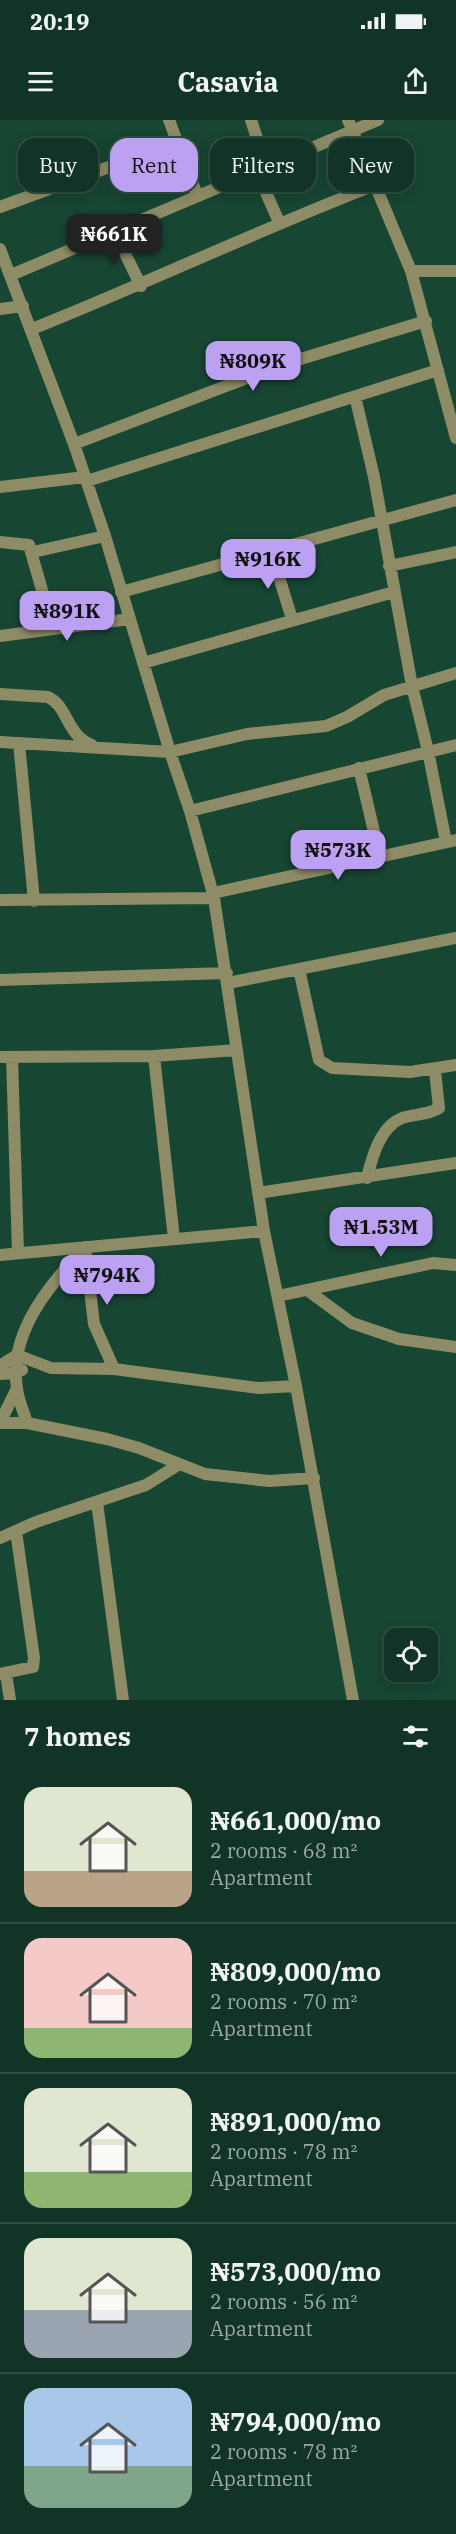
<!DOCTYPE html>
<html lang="en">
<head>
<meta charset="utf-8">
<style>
	:root { --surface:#113426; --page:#1a3c2e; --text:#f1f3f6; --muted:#9caaa7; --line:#304f43; --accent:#bca0f2 }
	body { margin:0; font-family:"IBM Plex Serif",serif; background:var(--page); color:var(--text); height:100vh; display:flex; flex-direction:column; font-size:22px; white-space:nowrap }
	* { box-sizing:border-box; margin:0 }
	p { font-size:20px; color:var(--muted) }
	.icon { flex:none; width:33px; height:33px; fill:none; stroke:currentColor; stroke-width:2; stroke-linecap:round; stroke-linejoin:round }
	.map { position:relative; height:1580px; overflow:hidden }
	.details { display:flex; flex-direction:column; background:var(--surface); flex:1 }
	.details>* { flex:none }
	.hud { position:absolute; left:18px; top:18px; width:420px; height:54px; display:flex; gap:12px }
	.controls { position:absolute; left:384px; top:1508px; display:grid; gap:12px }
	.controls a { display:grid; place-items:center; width:54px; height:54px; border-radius:12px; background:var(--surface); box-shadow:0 3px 15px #0003,0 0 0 2px var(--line); font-size:30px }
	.price { position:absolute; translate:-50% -51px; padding:0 14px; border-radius:12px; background:var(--accent); color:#111; font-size:20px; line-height:39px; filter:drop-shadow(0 2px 3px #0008) }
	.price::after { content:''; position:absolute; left:50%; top:36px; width:18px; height:14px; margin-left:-9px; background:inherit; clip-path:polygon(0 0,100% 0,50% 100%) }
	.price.active { background:#222; color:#fff }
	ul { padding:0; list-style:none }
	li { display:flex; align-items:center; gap:18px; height:150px; padding:0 24px }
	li+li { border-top:2px solid var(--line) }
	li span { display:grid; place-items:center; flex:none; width:168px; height:120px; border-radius:18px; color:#555 }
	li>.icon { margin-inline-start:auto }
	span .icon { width:72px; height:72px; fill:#fffc; stroke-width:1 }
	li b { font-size:26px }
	h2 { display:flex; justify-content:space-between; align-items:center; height:72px; padding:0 24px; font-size:26px }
	.tag { padding:0 21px; border-radius:18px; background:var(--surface); box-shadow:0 3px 15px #0003,0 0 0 2px var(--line); font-size:21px; line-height:54px }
	.tag.active { background:var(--accent); color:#111 }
	.status { display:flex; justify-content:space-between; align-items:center; height:42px; padding:0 30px; background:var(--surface); direction:ltr }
	.status svg { height:16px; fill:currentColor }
	header { display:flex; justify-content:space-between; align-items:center; height:78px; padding:0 24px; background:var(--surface); font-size:27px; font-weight:700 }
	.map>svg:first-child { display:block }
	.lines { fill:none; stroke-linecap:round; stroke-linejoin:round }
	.street { stroke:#8e8b67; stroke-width:12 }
</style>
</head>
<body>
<div class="status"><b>20:19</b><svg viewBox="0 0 49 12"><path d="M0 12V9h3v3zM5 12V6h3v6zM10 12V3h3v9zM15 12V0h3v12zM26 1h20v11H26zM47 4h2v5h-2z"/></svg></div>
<header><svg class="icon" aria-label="menu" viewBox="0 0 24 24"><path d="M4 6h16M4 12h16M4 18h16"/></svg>Casavia<svg class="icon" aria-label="share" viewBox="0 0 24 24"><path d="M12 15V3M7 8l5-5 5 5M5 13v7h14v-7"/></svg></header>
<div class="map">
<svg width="456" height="1580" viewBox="0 0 456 1580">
	<rect width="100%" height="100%" fill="#174633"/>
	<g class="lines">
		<!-- street -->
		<path class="street" d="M169,0L197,75
			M251,0L266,46
			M348,0L411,151L456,318
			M256,50L279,102
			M0,87L177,22
			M114,111L141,166
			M0,129L74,324L105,416L170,632L190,691L214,778L264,1111L296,1266L353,1580
			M411,151H456
			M11,155L378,0
			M0,189L23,186
			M32,209C147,163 259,110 375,65
			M355,276L374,357L412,566L428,631L446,722
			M74,324L284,244L426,201
			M87,361L438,250
			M0,367L85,357
			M0,422L29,425L53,508
			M271,431L292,499
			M33,432L105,416
			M389,446L456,432
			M121,472L456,380
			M0,516L130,499
			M143,543L394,472
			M0,574L48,577C68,586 66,615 92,625
			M0,622L170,632L247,614L326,606L347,597L384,575L456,553
			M19,623L34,781
			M359,648L380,737
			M190,691L456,625
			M213,773L456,720
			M0,780L214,778
			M299,849L319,940L332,948L410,952L456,945
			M0,860L227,853
			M228,863L456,818
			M154,936L174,1119
			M0,937L154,936L237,930
			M12,937L18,1133
			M367,1058C372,1037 380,1007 402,998C414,994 429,995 439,988L435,951
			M258,1073L456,1043
			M85,1127L94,1204L114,1249
			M0,1135L264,1111
			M307,1170L352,1203L399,1219L456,1227
			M278,1176L433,1143L456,1145
			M17,1235L51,1248L114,1249L258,1268L296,1266
			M0,1246L17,1235
			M0,1254L16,1253L22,1250
			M0,1303H27L107,1319L139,1328L205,1354L269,1361L314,1358
			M0,1303L17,1268
			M27,1303C24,1292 18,1280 17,1268C8,1213 50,1164 85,1127
			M97,1382L123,1580
			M0,1418L36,1402L146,1365L178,1345
			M6,1553L10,1580
			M0,1554L33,1547L34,1538L16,1411"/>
	</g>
</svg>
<div class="controls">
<a><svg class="icon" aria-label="locate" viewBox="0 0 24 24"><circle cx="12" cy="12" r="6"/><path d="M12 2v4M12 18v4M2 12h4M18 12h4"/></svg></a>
</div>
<b class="price active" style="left:114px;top:145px">₦661K</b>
<b class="price" style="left:253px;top:272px">₦809K</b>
<b class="price" style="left:268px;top:470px">₦916K</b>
<b class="price" style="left:67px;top:522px">₦891K</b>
<b class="price" style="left:338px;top:761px">₦573K</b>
<b class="price" style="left:381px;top:1138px">₦1.53M</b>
<b class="price" style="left:107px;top:1186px">₦794K</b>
<div class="hud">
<a class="tag">Buy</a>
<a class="tag active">Rent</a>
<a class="tag">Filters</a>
<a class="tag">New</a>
</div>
</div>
<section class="details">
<h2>7 homes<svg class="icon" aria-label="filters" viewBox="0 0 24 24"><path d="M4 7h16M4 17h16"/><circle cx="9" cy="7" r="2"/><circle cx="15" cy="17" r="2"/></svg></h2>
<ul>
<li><span style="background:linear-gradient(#dfe7d0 70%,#b9a48a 0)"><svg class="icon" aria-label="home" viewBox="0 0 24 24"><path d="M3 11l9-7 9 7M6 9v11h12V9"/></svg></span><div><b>₦661,000/mo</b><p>2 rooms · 68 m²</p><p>Apartment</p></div></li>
<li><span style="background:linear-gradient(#f6c9c9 75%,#8fb573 0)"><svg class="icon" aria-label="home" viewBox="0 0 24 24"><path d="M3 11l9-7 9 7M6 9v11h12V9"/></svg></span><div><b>₦809,000/mo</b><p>2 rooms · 70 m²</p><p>Apartment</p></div></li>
<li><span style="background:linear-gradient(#dfe7d0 70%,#8fb573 0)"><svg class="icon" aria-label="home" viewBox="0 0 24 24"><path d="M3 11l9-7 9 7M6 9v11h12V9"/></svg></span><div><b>₦891,000/mo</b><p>2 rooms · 78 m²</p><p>Apartment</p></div></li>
<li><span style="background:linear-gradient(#dfe7d0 60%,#9aa5b1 0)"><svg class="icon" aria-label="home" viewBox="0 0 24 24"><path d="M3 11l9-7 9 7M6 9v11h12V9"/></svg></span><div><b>₦573,000/mo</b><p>2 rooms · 56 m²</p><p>Apartment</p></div></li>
<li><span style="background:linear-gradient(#a9c7e8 65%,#7fa58c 0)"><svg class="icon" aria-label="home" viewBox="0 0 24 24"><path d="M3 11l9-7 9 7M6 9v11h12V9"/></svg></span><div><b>₦794,000/mo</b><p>2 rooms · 78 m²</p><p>Apartment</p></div></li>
</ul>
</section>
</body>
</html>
